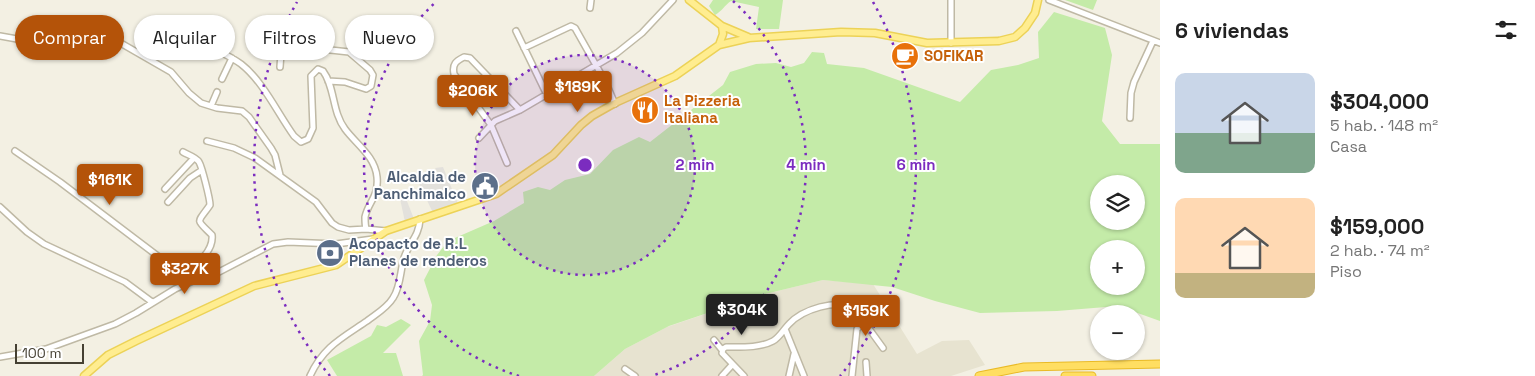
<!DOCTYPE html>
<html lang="es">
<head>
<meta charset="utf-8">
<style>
	:root { --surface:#fff; --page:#f2f2f2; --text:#222; --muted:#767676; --accent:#b45309 }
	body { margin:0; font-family:"Space Grotesk",sans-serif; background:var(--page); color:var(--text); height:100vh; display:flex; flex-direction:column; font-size:19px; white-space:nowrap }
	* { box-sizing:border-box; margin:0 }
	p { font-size:16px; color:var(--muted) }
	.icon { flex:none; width:28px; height:28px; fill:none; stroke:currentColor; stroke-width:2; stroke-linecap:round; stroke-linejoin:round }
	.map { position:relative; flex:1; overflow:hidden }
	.drawer { display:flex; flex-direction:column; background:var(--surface); width:375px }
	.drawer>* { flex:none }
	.top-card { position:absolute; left:15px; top:15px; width:475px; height:45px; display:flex; gap:10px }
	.buttons { position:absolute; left:1090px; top:175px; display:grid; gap:10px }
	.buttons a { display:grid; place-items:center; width:55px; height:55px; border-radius:50%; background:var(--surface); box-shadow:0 1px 4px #0004; font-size:25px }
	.scale { position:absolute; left:15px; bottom:12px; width:69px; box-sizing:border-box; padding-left:5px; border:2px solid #454033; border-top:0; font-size:14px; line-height:18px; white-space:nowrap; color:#454033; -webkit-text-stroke:4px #fff; paint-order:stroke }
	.price { position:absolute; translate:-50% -42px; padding:0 11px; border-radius:5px; background:var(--accent); color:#fff; font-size:16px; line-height:32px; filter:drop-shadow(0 1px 2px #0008) }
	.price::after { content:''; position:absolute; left:50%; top:30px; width:15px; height:11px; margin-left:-8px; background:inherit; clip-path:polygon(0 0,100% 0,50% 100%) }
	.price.active { background:#222; color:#fff }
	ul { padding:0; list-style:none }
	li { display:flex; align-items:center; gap:15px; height:125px; padding:0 15px }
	li span { display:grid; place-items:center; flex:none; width:140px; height:100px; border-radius:10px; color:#555 }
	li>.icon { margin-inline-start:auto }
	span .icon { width:60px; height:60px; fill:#fffc; stroke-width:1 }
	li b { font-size:21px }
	h2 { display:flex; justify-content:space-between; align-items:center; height:60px; padding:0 15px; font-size:21px }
	.tag { padding:0 18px; border-radius:22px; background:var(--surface); box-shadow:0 1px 4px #0004; font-size:18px; line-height:45px }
	.tag.active { background:var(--accent); color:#fff }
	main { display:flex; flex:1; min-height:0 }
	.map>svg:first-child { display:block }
	.residential { fill:#e7e3d0 }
	.green { fill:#c4eba8; fill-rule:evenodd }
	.parking { fill:#e3e1dc }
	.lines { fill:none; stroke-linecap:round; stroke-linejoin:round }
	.minor-casing { stroke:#bfb9a5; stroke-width:8 }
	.major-casing { stroke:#ecd257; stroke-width:9 }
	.highway-casing { stroke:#e9ba27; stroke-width:9 }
	.minor { stroke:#fff; stroke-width:5 }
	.major { stroke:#ffed90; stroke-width:6 }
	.highway { stroke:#ffde62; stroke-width:7 }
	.ring { fill:none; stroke:#7b2cbf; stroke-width:2.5; stroke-dasharray:2.5 5 }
	.labels { text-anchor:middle; stroke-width:4; stroke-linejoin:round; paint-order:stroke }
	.food-label { font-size:15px; font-weight:bold; fill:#c56008; stroke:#fff; text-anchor:start }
	.service-label { font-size:15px; font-weight:bold; fill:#4e5e75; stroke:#fff; text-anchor:end }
	.centre { fill:#7b2cbf; stroke:#fff; stroke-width:2.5 }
	.ring-label { font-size:15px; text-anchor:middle; font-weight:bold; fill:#7b2cbf; stroke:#fff; stroke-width:4; stroke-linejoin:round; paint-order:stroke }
</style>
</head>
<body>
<main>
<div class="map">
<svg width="1160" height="376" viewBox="0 0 1160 376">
	<rect width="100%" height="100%" fill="#f3f0e3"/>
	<!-- residential -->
	<path class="residential" d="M823,280L873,284L917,354L942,341L969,340L985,365L951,376H594L625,349L667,327L761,295Z"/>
	<!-- green -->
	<path class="green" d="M713,0H783L779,29H756L759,7L731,1C724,6 722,11 715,15L709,6Z
		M1065,0H1097L1093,10Z
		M1054,12L1105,28L1112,55L1102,121L1120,144H1160V321L1118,306L1057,311L980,313L935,301L892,287L823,280L761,295L669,326L625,349L594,376H422L423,375L419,341L430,321L432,305L424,280L437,255L448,241L494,221L524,203L523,192L538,187L550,190L565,180L590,174L613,150L639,137L650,142L723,85L730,72L756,64L776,63L791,67L804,63L812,52L824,53L827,64L864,68L960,102L991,70L1018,65L1039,58L1038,32ZM1099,184H1136V221H1099ZM1099,249H1136V286H1099Z
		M401,319L411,325L383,353H396L403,376H337L327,360L371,336L377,325L386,327Z"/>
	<!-- parking -->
	<path class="parking" d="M443,167L458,204L433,213L418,181L438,173L435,168Z
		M403,191L414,219L405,222L399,194Z"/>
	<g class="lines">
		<!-- minor casing -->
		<g class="minor-casing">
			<path id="minor" d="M1049,0L1160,43
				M590,8L591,0
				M171,29C194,41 220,49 241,64C263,81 278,114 294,136L301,142L308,139L313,128L311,76L318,69L323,71C335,87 332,112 345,129C356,144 375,156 377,177C379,197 368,202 365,217C365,221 365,225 366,229
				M516,31L547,95
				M0,36L17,39L29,35L70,30H98L171,72L189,93L201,103L217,108L242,111L249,117L271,148L275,155L280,175
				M266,38L277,45L285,47
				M951,43V0
				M524,48L571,26L575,28L606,83L615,104
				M151,60L180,34
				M280,67L281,53L285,47L294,46L349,52L370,70L373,75L371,86L366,89L345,82L328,81
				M222,79L232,58
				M211,106L217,92
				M1130,118L1131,93L1134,82L1153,41
				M479,138L495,121L520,110L617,53L642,33L673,0
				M207,141L234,148L255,158L316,202L332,223L338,227L349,230L366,229L386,231
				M15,151L60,182L167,263L185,274L197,279
				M183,152C188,155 196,157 199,162C202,167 210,199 210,205C197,224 195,218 212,235C214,251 196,265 185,274
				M507,163L491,125L454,74C452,64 456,61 464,57L470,58L520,110
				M165,189L194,158
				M168,202L190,178L202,170
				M0,207L27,232L44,244L125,282L152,302
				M785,329L804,376
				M714,340L722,350
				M0,357L46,349L115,324L136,313L175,289L197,279L217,273L273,244L288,242L336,244L373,239
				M866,362L867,376
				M625,369L635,376
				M310,376C323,347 342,338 367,321C376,314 387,308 393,298C401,286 400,271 404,258C409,242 419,237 420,219
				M722,376L732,365
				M744,376L722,353L723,349L726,347C741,347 760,348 773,341C779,338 784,329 789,324C803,309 836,299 854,308L883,348
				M789,376L794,354
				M852,376L857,329L886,302"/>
		</g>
		<!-- major casing -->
		<g class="major-casing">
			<path id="major" d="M689,0L722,26L748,37
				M719,45L723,34L722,26
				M84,376L108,355L136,341L254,286L336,265L386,231L496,194L553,155L581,125L592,116L615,103L675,76L719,45L749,38L841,32L875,33L927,43L999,41L1015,37L1025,28L1035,13L1038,0"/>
		</g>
		<!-- highway casing -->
		<g class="highway-casing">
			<path id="highway" d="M979,376L1024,367L1160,364
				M1065,376H1092"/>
		</g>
		<!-- minor -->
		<use href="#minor" class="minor"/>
		<!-- major -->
		<use href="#major" class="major"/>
		<!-- highway -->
		<use href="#highway" class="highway"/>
	</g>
	<!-- distance rings -->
	<circle cx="585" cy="165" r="110" fill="#7b2cbf" fill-opacity=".12"/>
	<g class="ring">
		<circle cx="585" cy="165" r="110"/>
		<path d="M519 376A221 221 0 0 1 437 1M733 1A221 221 0 0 1 651 376"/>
		<path d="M330 376A331 331 0 0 1 297 2M873 2A331 331 0 0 1 840 376"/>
	</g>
	<!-- icons -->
	<defs>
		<g id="cafe-disc" transform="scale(1.4375)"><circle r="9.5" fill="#e8710a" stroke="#fff"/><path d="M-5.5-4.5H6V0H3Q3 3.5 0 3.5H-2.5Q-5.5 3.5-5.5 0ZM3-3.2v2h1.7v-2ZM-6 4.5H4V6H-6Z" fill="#fff"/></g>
		<g id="restaurant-disc" transform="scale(1.4375)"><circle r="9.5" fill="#e8710a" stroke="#fff"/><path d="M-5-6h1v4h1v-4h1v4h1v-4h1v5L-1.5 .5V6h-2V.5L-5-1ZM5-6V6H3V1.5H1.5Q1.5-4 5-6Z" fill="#fff"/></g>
		<g id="civic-disc" transform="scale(1.4375)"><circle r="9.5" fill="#5c6f8a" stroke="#fff"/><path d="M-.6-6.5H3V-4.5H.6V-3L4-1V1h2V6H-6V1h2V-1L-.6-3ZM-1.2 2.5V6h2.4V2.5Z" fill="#fff"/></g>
		<g id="bank-disc" transform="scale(1.4375)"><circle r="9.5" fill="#5c6f8a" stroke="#fff"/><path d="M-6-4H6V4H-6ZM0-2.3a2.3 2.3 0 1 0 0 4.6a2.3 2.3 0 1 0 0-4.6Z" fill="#fff"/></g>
	</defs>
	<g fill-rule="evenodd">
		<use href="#cafe-disc" x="905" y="56"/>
		<use href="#restaurant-disc" x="645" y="110"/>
		<use href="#civic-disc" x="485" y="186"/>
		<use href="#bank-disc" x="330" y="253"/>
	</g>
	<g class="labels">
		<!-- food labels -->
		<g class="food-label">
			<text x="924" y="61">SOFIKAR</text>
			<text x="664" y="106">La Pizzeria<tspan x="664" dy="17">Italiana</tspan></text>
		</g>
		<!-- service labels -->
		<g class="service-label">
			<text x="466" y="182">Alcaldia de<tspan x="466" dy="17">Panchimalco</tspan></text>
			<text x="349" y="249" text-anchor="start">Acopacto de R.L<tspan x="349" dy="17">Planes de renderos</tspan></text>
		</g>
	</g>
	<circle cx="585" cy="165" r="8" class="centre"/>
	<g class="ring-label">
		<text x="695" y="170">2 min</text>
		<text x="806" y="170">4 min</text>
		<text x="916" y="170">6 min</text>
	</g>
</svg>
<div class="buttons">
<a><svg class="icon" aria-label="layers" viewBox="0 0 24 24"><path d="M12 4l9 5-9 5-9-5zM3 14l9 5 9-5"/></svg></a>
<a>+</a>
<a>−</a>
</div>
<div class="scale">100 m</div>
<b class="price" style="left:578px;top:113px">$189K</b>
<b class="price" style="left:473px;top:117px">$206K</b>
<b class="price" style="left:110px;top:206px">$161K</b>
<b class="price" style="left:185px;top:295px">$327K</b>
<b class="price active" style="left:742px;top:336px">$304K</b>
<b class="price" style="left:866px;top:337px">$159K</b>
<div class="top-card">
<a class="tag active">Comprar</a>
<a class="tag">Alquilar</a>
<a class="tag">Filtros</a>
<a class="tag">Nuevo</a>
</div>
</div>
<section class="drawer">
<h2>6 viviendas<svg class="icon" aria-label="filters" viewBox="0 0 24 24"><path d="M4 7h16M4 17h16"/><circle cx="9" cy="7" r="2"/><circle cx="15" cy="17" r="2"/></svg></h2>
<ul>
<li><span style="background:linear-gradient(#c9d6e8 60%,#7fa58c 0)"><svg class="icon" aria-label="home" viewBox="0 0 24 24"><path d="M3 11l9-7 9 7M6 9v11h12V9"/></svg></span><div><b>$304,000</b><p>5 hab. · 148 m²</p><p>Casa</p></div></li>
<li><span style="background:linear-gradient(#ffd9b3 75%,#c2b280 0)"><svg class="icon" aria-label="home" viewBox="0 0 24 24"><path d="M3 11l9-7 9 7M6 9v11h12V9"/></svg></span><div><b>$159,000</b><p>2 hab. · 74 m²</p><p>Piso</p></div></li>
</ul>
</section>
</main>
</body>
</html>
